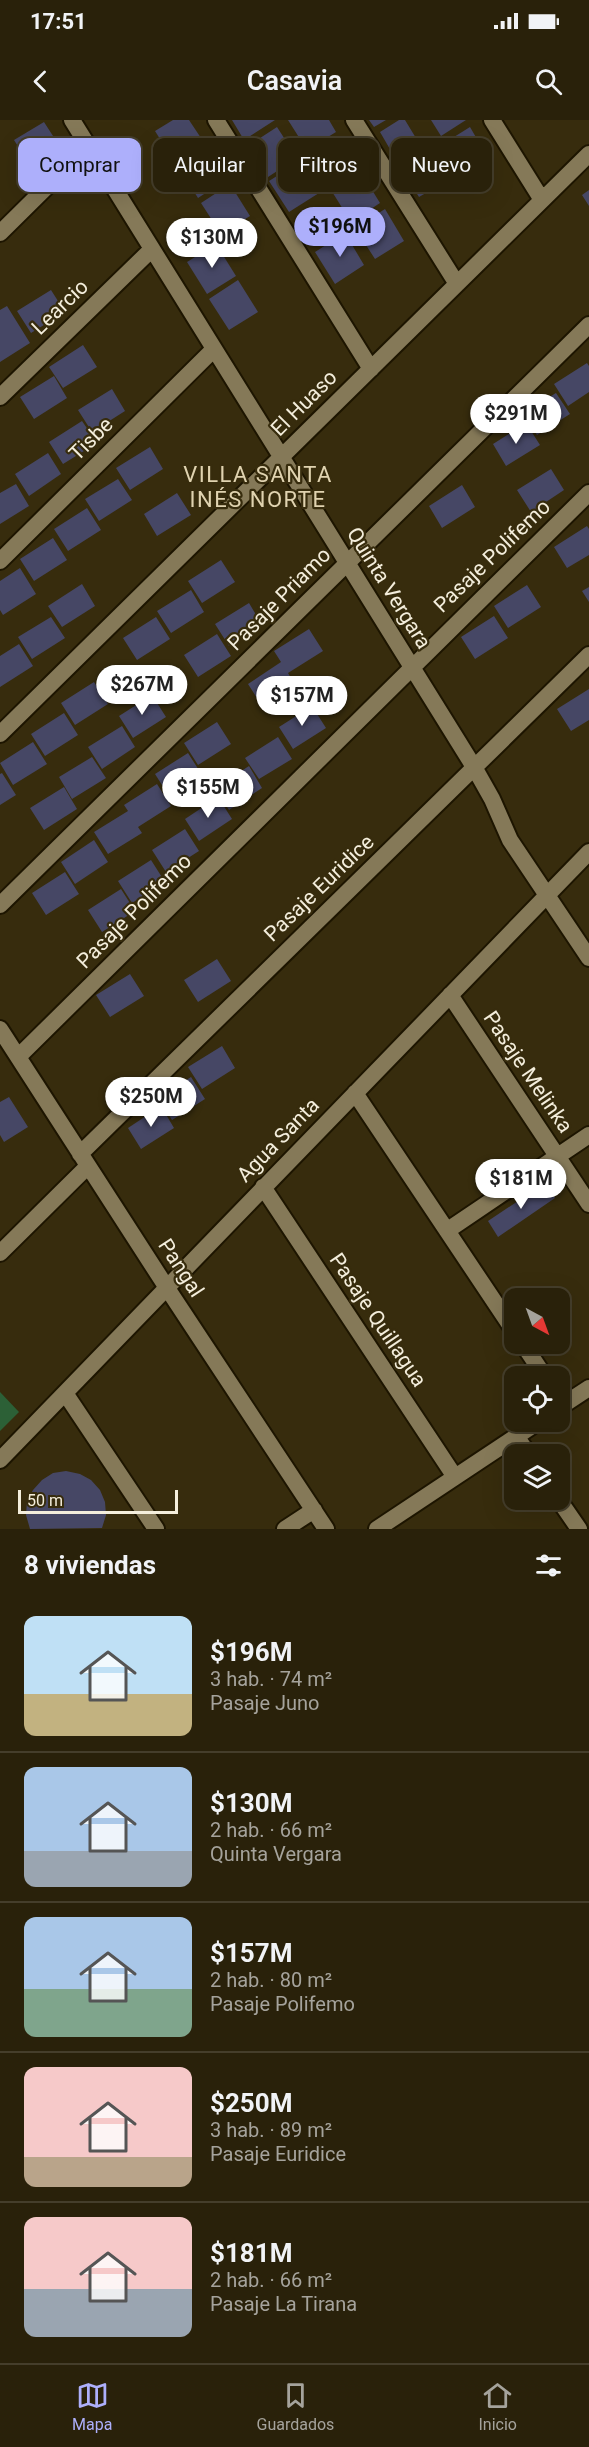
<!DOCTYPE html>
<html lang="es">
<head>
<meta charset="utf-8">
<style>
	:root { --surface:#29210a; --page:#312913; --text:#f1f3f6; --muted:#a5a39c; --line:#453e2b; --accent:#adaffb }
	body { margin:0; font-family:Roboto,sans-serif; background:var(--page); color:var(--text); height:100vh; display:flex; flex-direction:column; font-size:22px; white-space:nowrap }
	* { box-sizing:border-box; margin:0 }
	p { font-size:20px; color:var(--muted) }
	.icon { flex:none; width:33px; height:33px; fill:none; stroke:currentColor; stroke-width:2; stroke-linecap:round; stroke-linejoin:round }
	.map { position:relative; height:1409px; overflow:hidden }
	.panel { display:flex; flex-direction:column; background:var(--surface); flex:1 }
	.panel>* { flex:none }
	.hud { position:absolute; left:18px; top:18px; width:554px; height:54px; display:flex; gap:12px }
	.needle { width:39px; rotate:139deg }
	.buttons { position:absolute; left:504px; top:1168px; display:grid; gap:12px }
	.buttons a { display:grid; place-items:center; width:66px; height:66px; border-radius:12px; background:var(--surface); box-shadow:0 6px 24px #0002,0 0 0 2px var(--line); font-size:30px }
	.scale { position:absolute; left:18px; bottom:15px; width:160px; box-sizing:border-box; padding-left:6px; border:3px solid #f4eedc; border-top:0; font-size:16px; line-height:21px; white-space:nowrap; color:#f4eedc; -webkit-text-stroke:4px #372c0d; paint-order:stroke }
	.price { position:absolute; translate:-50% -51px; padding:0 14px; border-radius:21px; background:#fff; color:#222; font-size:20px; line-height:39px; filter:drop-shadow(0 2px 3px #0008) }
	.price::after { content:''; position:absolute; left:50%; top:36px; width:18px; height:14px; margin-left:-9px; background:inherit; clip-path:polygon(0 0,100% 0,50% 100%) }
	.price.current { background:var(--accent); color:#111 }
	ul { padding:0; list-style:none }
	li { display:flex; align-items:center; gap:18px; height:150px; padding:0 24px }
	li+li { border-top:2px solid var(--line) }
	li span { display:grid; place-items:center; flex:none; width:168px; height:120px; border-radius:12px; color:#555 }
	li>.icon { margin-inline-start:auto }
	span .icon { width:72px; height:72px; fill:#fffc; stroke-width:1 }
	li b { font-size:26px }
	h2 { display:flex; justify-content:space-between; align-items:center; height:72px; padding:0 24px; font-size:26px }
	.tag { padding:0 21px; border-radius:12px; background:var(--surface); box-shadow:0 6px 24px #0002,0 0 0 2px var(--line); font-size:21px; line-height:54px }
	.tag.current { background:var(--accent); color:#111 }
	.status { display:flex; justify-content:space-between; align-items:center; height:42px; padding:0 30px; background:var(--surface); direction:ltr }
	.status svg { height:16px; fill:currentColor }
	header { display:flex; justify-content:space-between; align-items:center; height:78px; padding:0 24px; background:var(--surface); font-size:27px; font-weight:600 }
	.tabs { display:flex; justify-content:space-around; align-items:center; height:84px; border-top:2px solid var(--line); background:var(--surface); font-size:16px; color:var(--muted) }
	.tabs a { display:grid; justify-items:center; gap:3px }
	.tabs .current { color:var(--accent) }
	.map>svg:first-child { display:block }
	.green { fill:#2c6036 }
	.building { fill:#464765 }
	.lines { fill:none; stroke-linecap:round; stroke-linejoin:round }
	.street-casing { stroke:#1d1500; stroke-width:20 }
	.street { stroke:#857958; stroke-width:16 }
	.labels { text-anchor:middle; stroke-width:4.5; stroke-linejoin:round; paint-order:stroke }
	.street-label { font-size:21px; fill:#f4eedc; stroke:#372c0d }
	.neighbourhood-label { font-size:22px; letter-spacing:1.5px; fill:#e0d3b0; stroke:#372c0d }
</style>
</head>
<body>
<div class="status"><b>17:51</b><svg viewBox="0 0 49 12"><path d="M0 12V9h3v3zM5 12V6h3v6zM10 12V3h3v9zM15 12V0h3v12zM26 1h20v11H26zM47 4h2v5h-2z"/></svg></div>
<header><svg class="icon" aria-label="back" viewBox="0 0 24 24"><path d="M15 5l-7 7 7 7"/></svg>Casavia<svg class="icon" aria-label="search" viewBox="0 0 24 24"><circle cx="10" cy="10" r="6"/><path d="M15 15l6 6"/></svg></header>
<div class="map">
<svg width="589" height="1409" viewBox="0 0 589 1409">
	<rect width="100%" height="100%" fill="#372c0d"/>
	<!-- green -->
	<path class="green" d="M0,1272L19,1292L0,1311Z"/>
	<!-- building -->
	<path class="building" d="M173,0H189L205,24L175,43L155,11Z
		M232,0H275L244,20Z
		M288,0H329L336,12L307,30Z
		M369,0H386L374,7Z
		M399,0H405L422,28L398,43L380,12Z
		M431,0H466L441,16Z
		M44,2L64,33L34,52L14,20Z
		M277,7L297,38L268,57L248,26Z
		M470,7L488,38L465,53L446,22Z
		M339,17L358,49L329,67L309,35Z
		M208,28L227,59L198,78L178,46Z
		M424,32L443,63L419,77L400,47Z
		M299,42L319,73L289,92L269,61Z
		M361,52L380,83L351,102L331,70Z
		M230,64L250,96L221,114L201,83Z
		M589,70V86L582,75Z
		M385,89L404,121L375,139L355,108Z
		M345,113L364,145L335,164L315,132Z
		M216,124L236,156L207,174L187,142Z
		M238,160L258,192L229,210L209,179Z
		M51,170L65,192L31,213L17,191Z
		M7,186L30,223L0,242V190Z
		M83,225L97,247L63,268L49,247Z
		M587,243L589,246V272L568,286L554,264Z
		M54,256L67,278L34,299L20,277Z
		M112,269L125,291L92,312L78,290Z
		M556,273L570,294L537,315L523,293Z
		M82,301L97,323L63,344L49,322Z
		M526,303L540,325L506,346L493,324Z
		M150,327L163,349L130,370L116,348Z
		M48,333L61,354L29,376L15,354Z
		M551,349L564,370L531,392L517,370Z
		M118,359L132,380L99,401L85,379Z
		M16,364L29,386L0,404V373Z
		M462,365L475,387L442,408L429,386Z
		M177,373L191,395L157,416L144,394Z
		M87,388L101,410L68,431L54,409Z
		M587,406L589,409V435L567,448L554,427Z
		M53,418L67,440L34,461L20,439Z
		M221,440L235,462L202,483L188,461Z
		M20,448L36,474L3,495L0,490V461Z
		M82,464L95,486L62,507L48,486Z
		M527,465L541,487L508,508L494,486Z
		M589,467V482L582,471Z
		M191,470L204,492L171,513L157,491Z
		M249,483L262,505L229,526L215,504Z
		M494,496L508,518L475,539L461,517Z
		M51,497L65,518L32,539L18,517Z
		M156,497L170,519L137,540L123,518Z
		M309,509L323,531L288,553L295,565L262,586L248,564L281,542L274,531Z
		M217,514L231,536L198,557L184,535Z
		M19,524L33,546L0,567V536Z
		M94,562L108,584L75,605L61,583Z
		M589,569V600L571,611L557,589Z
		M152,575L166,597L133,618L119,596Z
		M312,586L326,608L293,629L279,607Z
		M64,593L78,615L45,636L31,614Z
		M217,602L231,624L198,645L184,623Z
		M122,606L135,627L102,649L88,627Z
		M278,617L292,639L259,659L245,638Z
		M33,622L47,644L13,665L0,643Z
		M188,633L202,655L169,676L155,654Z
		M92,637L106,658L72,679L59,657Z
		M249,646L262,668L229,690L215,668Z
		M2,653L16,675L0,685V654Z
		M157,664L171,686L138,707L142,713L108,734L94,712L128,691L124,685Z
		M64,667L77,689L44,710L30,688Z
		M218,677L232,699L199,721L185,699Z
		M185,709L199,731L166,752L152,730Z
		M94,720L108,742L75,764L61,742Z
		M151,740L165,762L132,783L118,761Z
		M65,752L79,774L46,795L32,773Z
		M121,769L135,791L102,812L88,790Z
		M217,839L231,861L198,882L184,860Z
		M130,854L144,876L110,897L96,875Z
		M222,926L235,948L202,969L188,947Z
		M191,957L205,979L172,1000L158,978Z
		M9,977L28,1007L4,1022L0,1015V982Z
		M161,986L174,1008L141,1029L128,1008Z
		M545,1063L555,1078L498,1117L488,1101Z
		M66,1351L80,1354L91,1360L100,1370L105,1382L106,1395L102,1408L30,1409L26,1395L27,1381L33,1370L42,1360L53,1353Z"/>
	<g class="lines">
		<!-- street casing -->
		<g class="street-casing">
			<path id="street" d="M72,0L474,647L492,679L510,720L589,838
				M216,0L371,249
				M354,0L457,164
				M492,0L542,80
				M0,113L88,26
				M0,277L152,129
				M0,441L214,229
				M0,614L589,34
				M0,785L589,205
				M450,875L589,1084
				M0,909L167,1168L326,1409
				M18,937L589,373
				M355,973L514,1211
				M80,1034L589,535
				M263,1067L455,1357
				M448,1110L589,1015
				M0,1133L88,1046
				M523,1224L545,1257
				M65,1273L156,1409
				M560,1287L589,1268
				M516,1316L529,1335
				M0,1340L589,732
				M559,1380L579,1409
				M285,1409L314,1390
				M377,1409L538,1302"/>
		</g>
		<!-- street -->
		<use href="#street" class="street"/>
	</g>
	<g class="labels">
		<!-- street labels -->
		<g class="street-label">
			<text transform="translate(60 187) rotate(-44)" y="7">Learcio</text>
			<text transform="translate(304 283) rotate(-45)" y="7">El Huaso</text>
			<text transform="translate(91 319) rotate(-45)" y="7">Tisbe</text>
			<text transform="translate(492 436) rotate(-44)" y="7">Pasaje Polifemo</text>
			<text transform="translate(389 468) rotate(58)" y="7">Quinta Vergara</text>
			<text transform="translate(279 479) rotate(-45)" y="7">Pasaje Priamo</text>
			<text transform="translate(319 768) rotate(-44)" y="7">Pasaje Euridice</text>
			<text transform="translate(134 791) rotate(-45)" y="7">Pasaje Polifemo</text>
			<text transform="translate(528 952) rotate(56)" y="7">Pasaje Melinka</text>
			<text transform="translate(278 1020) rotate(-46)" y="7">Agua Santa</text>
			<text transform="translate(181 1148) rotate(57)" y="7">Pangal</text>
			<text transform="translate(378 1200) rotate(56)" y="7">Pasaje Quillagua</text>
		</g>
		<!-- neighbourhood labels -->
		<g class="neighbourhood-label">
			<text x="258" y="362">VILLA SANTA<tspan x="258" dy="25">INÉS NORTE</tspan></text>
		</g>
	</g>
</svg>
<div class="buttons">
<a><svg class="needle" viewBox="-14 -14 28 28"><path d="M0-13l5 13h-10z" fill="#e53935"/><path d="M0 13l5-13h-10z" fill="#a5a39c"/></svg></a>
<a><svg class="icon" aria-label="locate" viewBox="0 0 24 24"><circle cx="12" cy="12" r="6"/><path d="M12 2v4M12 18v4M2 12h4M18 12h4"/></svg></a>
<a><svg class="icon" aria-label="layers" viewBox="0 0 24 24"><path d="M12 4l9 5-9 5-9-5zM3 14l9 5 9-5"/></svg></a>
</div>
<div class="scale">50 m</div>
<b class="price current" style="left:340px;top:138px">$196M</b>
<b class="price" style="left:212px;top:149px">$130M</b>
<b class="price" style="left:516px;top:325px">$291M</b>
<b class="price" style="left:142px;top:596px">$267M</b>
<b class="price" style="left:302px;top:607px">$157M</b>
<b class="price" style="left:208px;top:699px">$155M</b>
<b class="price" style="left:151px;top:1008px">$250M</b>
<b class="price" style="left:521px;top:1090px">$181M</b>
<div class="hud">
<a class="tag current">Comprar</a>
<a class="tag">Alquilar</a>
<a class="tag">Filtros</a>
<a class="tag">Nuevo</a>
</div>
</div>
<section class="panel">
<h2>8 viviendas<svg class="icon" aria-label="filters" viewBox="0 0 24 24"><path d="M4 7h16M4 17h16"/><circle cx="9" cy="7" r="2"/><circle cx="15" cy="17" r="2"/></svg></h2>
<ul>
<li><span style="background:linear-gradient(#bfe0f5 65%,#c2b280 0)"><svg class="icon" aria-label="home" viewBox="0 0 24 24"><path d="M3 11l9-7 9 7M6 9v11h12V9"/></svg></span><div><b>$196M</b><p>3 hab. · 74 m²</p><p>Pasaje Juno</p></div></li>
<li><span style="background:linear-gradient(#a9c7e8 70%,#9aa5b1 0)"><svg class="icon" aria-label="home" viewBox="0 0 24 24"><path d="M3 11l9-7 9 7M6 9v11h12V9"/></svg></span><div><b>$130M</b><p>2 hab. · 66 m²</p><p>Quinta Vergara</p></div></li>
<li><span style="background:linear-gradient(#a9c7e8 60%,#7fa58c 0)"><svg class="icon" aria-label="home" viewBox="0 0 24 24"><path d="M3 11l9-7 9 7M6 9v11h12V9"/></svg></span><div><b>$157M</b><p>2 hab. · 80 m²</p><p>Pasaje Polifemo</p></div></li>
<li><span style="background:linear-gradient(#f6c9c9 75%,#b9a48a 0)"><svg class="icon" aria-label="home" viewBox="0 0 24 24"><path d="M3 11l9-7 9 7M6 9v11h12V9"/></svg></span><div><b>$250M</b><p>3 hab. · 89 m²</p><p>Pasaje Euridice</p></div></li>
<li><span style="background:linear-gradient(#f6c9c9 60%,#9aa5b1 0)"><svg class="icon" aria-label="home" viewBox="0 0 24 24"><path d="M3 11l9-7 9 7M6 9v11h12V9"/></svg></span><div><b>$181M</b><p>2 hab. · 66 m²</p><p>Pasaje La Tirana</p></div></li>
</ul>
</section>
<nav class="tabs">
<a class="current"><svg class="icon" aria-label="map" viewBox="0 0 24 24"><path d="M3 6l6-2 6 2 6-2v14l-6 2-6-2-6 2zM9 4v14M15 6v14"/></svg>Mapa</a>
<a><svg class="icon" aria-label="saved" viewBox="0 0 24 24"><path d="M7 4h10v16l-5-4-5 4z"/></svg>Guardados</a>
<a><svg class="icon" aria-label="home" viewBox="0 0 24 24"><path d="M3 11l9-7 9 7M6 9v11h12V9"/></svg>Inicio</a>
</nav>
</body>
</html>
